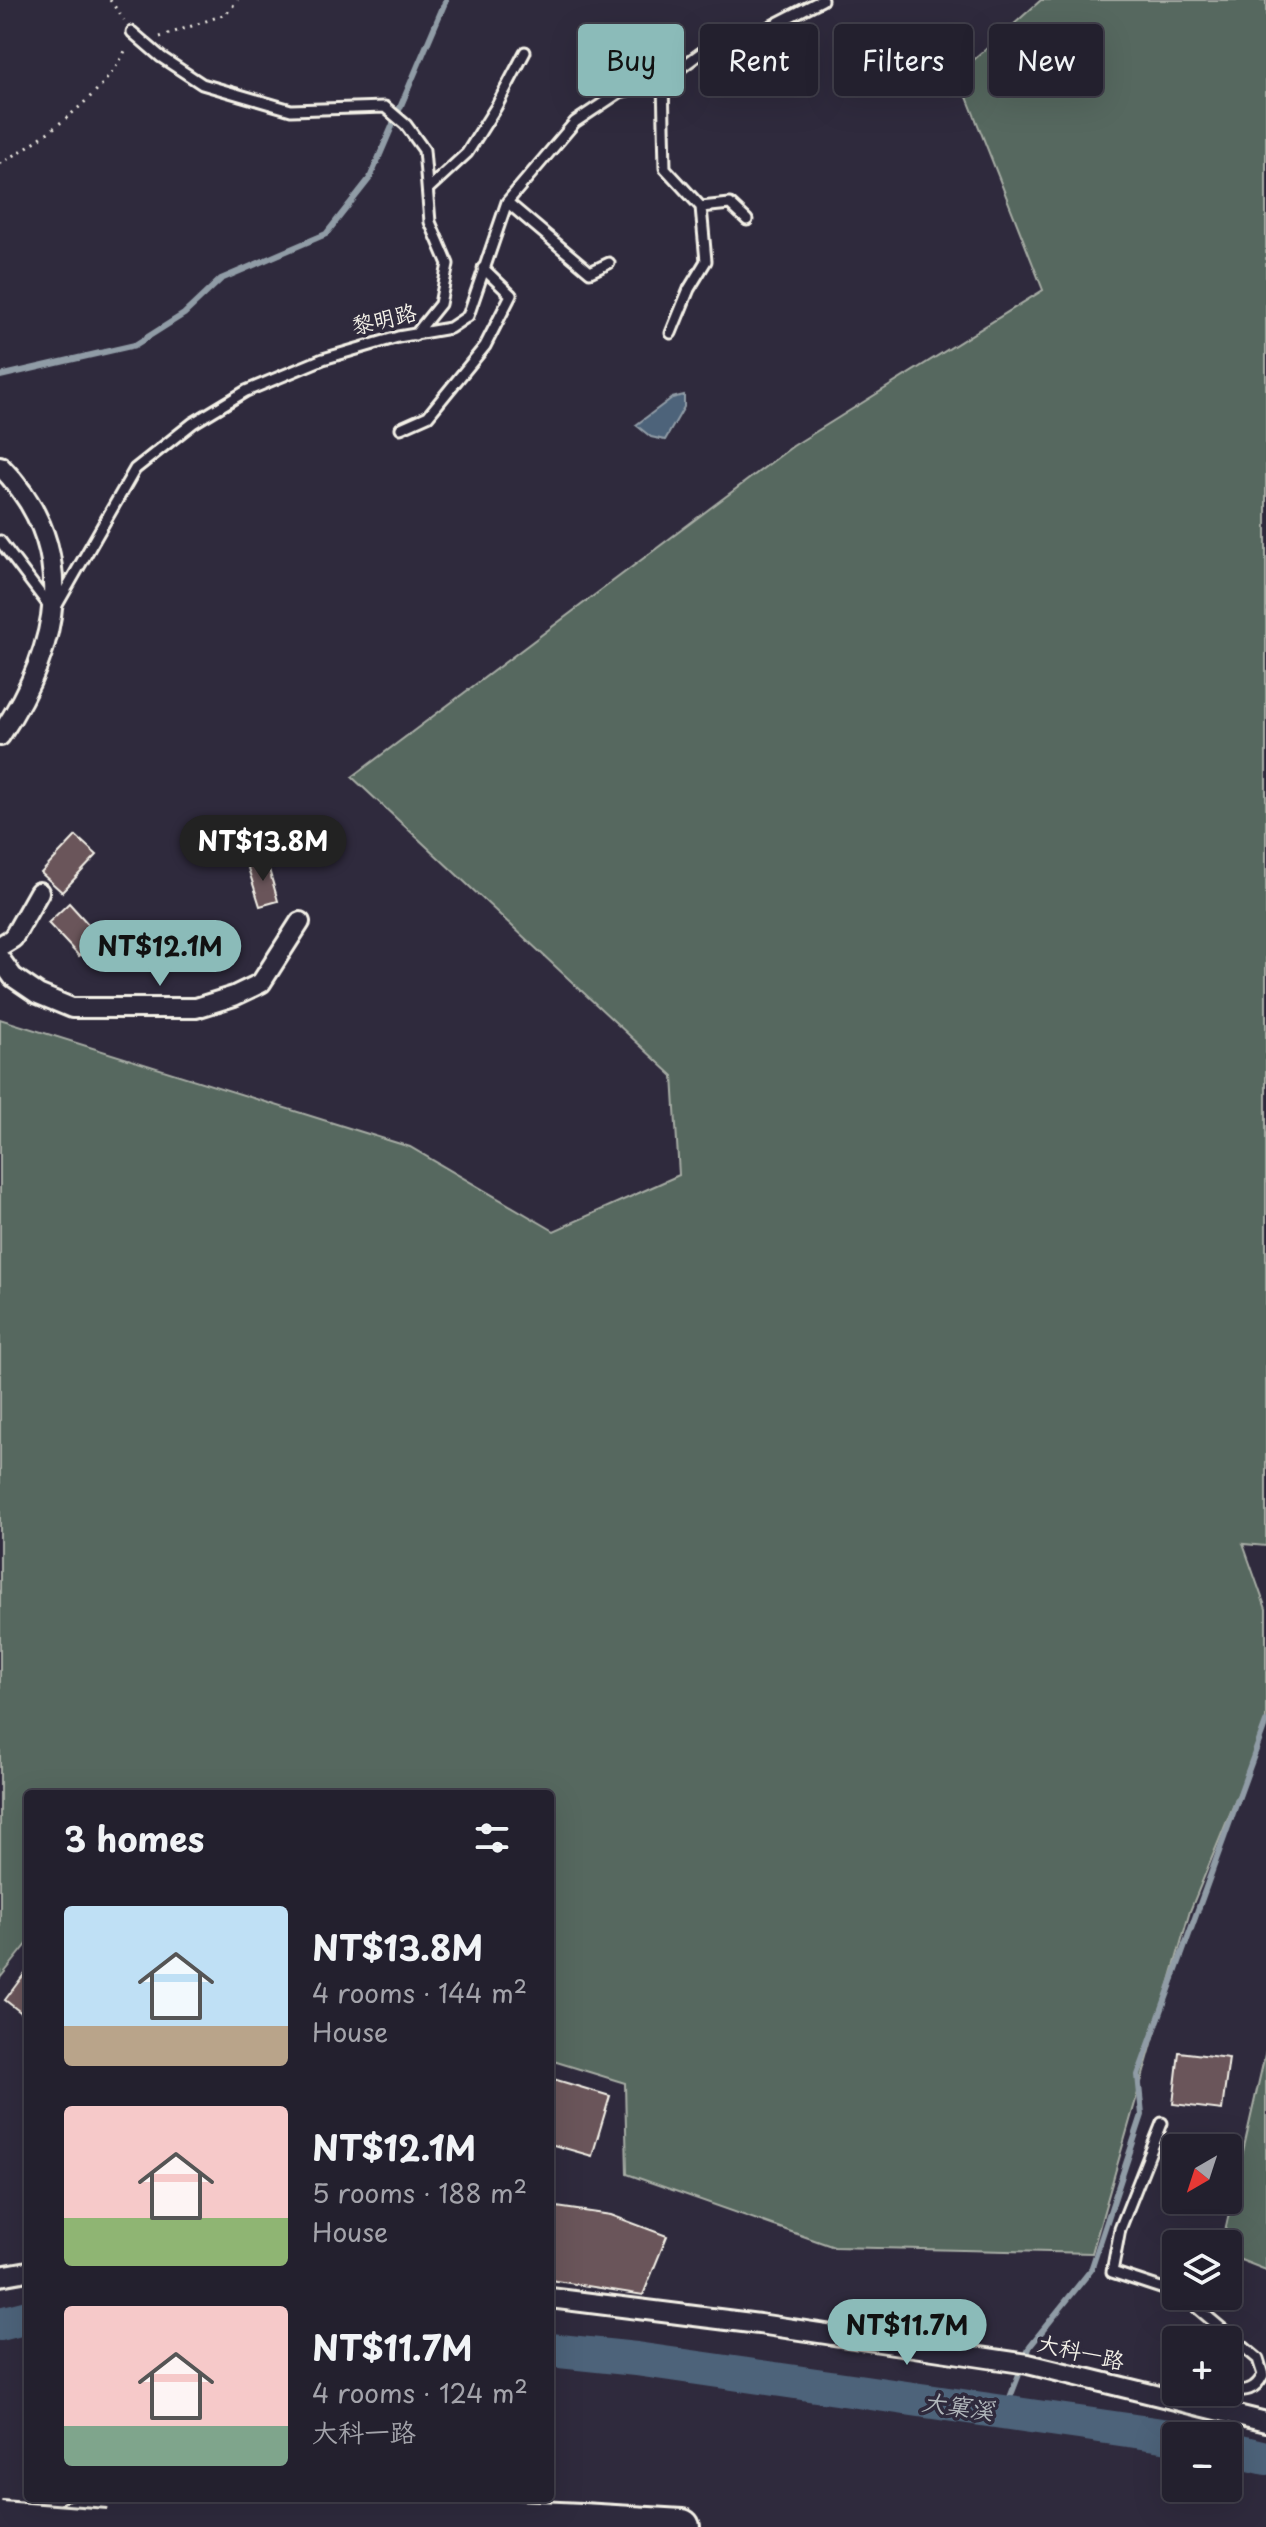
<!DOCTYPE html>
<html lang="en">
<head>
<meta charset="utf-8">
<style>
	:root { --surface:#23202e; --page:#2f2d3a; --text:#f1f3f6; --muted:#a3a3aa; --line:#403e4a; --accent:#8bbbb9 }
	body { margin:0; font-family:"Playpen Sans","LXGW WenKai TC",sans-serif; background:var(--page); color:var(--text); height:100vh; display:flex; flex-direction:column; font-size:30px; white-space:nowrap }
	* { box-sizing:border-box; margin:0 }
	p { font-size:26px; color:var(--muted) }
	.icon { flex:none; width:44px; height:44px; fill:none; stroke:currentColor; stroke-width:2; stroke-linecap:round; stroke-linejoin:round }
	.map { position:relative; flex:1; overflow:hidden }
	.details { position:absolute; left:24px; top:1790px; width:530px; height:712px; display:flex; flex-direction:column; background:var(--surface); border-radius:8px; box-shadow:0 8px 32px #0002,0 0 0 2px var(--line) }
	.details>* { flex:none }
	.top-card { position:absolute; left:578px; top:24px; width:568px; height:72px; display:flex; gap:16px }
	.needle { width:52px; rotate:219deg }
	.tools { position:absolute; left:1162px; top:2134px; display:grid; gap:16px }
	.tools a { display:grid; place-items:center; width:80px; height:80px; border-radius:8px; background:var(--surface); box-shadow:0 8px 32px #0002,0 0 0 2px var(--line); font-size:40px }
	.price { position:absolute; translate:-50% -68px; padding:0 18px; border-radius:28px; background:var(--accent); color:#111; font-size:26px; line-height:52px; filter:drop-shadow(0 2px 4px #0008) }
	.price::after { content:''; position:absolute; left:50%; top:48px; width:24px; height:18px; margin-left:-12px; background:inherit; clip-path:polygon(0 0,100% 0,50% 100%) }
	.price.selected { background:#222; color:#fff }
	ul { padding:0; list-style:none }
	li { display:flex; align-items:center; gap:24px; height:200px; padding:0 40px }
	li span { display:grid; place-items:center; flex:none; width:224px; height:160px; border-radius:8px; color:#555 }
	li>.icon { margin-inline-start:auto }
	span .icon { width:96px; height:96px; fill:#fffc; stroke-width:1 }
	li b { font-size:34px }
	h2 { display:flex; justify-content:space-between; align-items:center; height:96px; padding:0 40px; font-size:34px }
	.pill { padding:0 28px; border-radius:8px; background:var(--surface); box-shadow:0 8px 32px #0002,0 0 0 2px var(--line); font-size:28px; line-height:72px }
	.pill.selected { background:var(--accent); color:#111 }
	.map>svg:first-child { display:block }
	.green { fill:#57675f; stroke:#a6aca4; stroke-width:2 }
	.water { fill:#4e637a; stroke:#909ca6; stroke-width:2 }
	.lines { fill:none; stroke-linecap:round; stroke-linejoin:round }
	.stream { stroke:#909ca6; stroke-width:6 }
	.river { stroke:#4e637a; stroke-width:34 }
	.building { fill:#6b555a; stroke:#f4f1e8; stroke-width:2 }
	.service-casing { stroke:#f4f1e8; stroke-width:15 }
	.minor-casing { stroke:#f4f1e8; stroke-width:24 }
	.motorway-casing { stroke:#f4f1e8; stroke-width:40 }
	.path { stroke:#f4f1e8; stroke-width:3; stroke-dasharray:2 6; stroke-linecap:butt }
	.service { stroke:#2f2a3d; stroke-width:9 }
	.minor { stroke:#2f2a3d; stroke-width:18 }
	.motorway { stroke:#2f2a3d; stroke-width:34 }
	.motorway-bridge-casing { stroke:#f4f1e8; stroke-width:40; stroke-linecap:butt }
	.motorway-bridge { stroke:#2f2a3d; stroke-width:34 }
	.labels { text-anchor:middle; stroke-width:7; stroke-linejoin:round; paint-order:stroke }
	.street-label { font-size:22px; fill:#f4f1e8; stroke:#2f2a3d }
	.water-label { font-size:24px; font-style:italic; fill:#b2b8bc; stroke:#2f2a3d }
</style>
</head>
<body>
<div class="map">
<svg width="1266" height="2527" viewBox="0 0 1266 2527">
	<rect width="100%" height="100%" fill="#2f2a3d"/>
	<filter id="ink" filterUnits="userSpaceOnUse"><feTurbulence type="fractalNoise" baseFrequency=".0125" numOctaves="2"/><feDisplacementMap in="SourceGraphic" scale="16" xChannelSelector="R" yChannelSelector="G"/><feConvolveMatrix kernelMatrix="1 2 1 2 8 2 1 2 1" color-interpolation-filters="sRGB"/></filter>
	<g filter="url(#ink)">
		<!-- green -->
		<path class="green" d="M1041,0H1266V1546L1243,1544L1266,1609V1726L1190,1911L1092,2253L834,2247L627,2174L625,2083L550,2060V1794H28V1943L0,1978V1019L410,1147L554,1231L679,1175L673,1076L352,777L793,446L1043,290L958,74Z
			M1266,2050V2270L1228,2255V2244H1222Z"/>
		<!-- water -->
		<path class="water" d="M684,395V407L665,440L651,437L636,425L672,398Z"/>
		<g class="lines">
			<!-- stream -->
			<path class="stream" d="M0,376L135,345L184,314L221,279L326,234L370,178L446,0
				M1004,2413L1030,2346L1091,2270L1142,2115L1138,2075L1266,1722"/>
			<!-- river -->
			<path class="river" d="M0,2324L28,2317
				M550,2350L636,2359L1176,2437
				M1228,2449L1266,2458"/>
		</g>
		<!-- building -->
		<path class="building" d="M76,836L97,855L62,892L41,873Z
			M266,859L278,901L260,906L247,865Z
			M69,903L99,936L79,956L48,923Z
			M28,1969V2018L5,2000Z
			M1179,2052L1229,2058L1222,2110L1173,2104Z
			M550,2078L610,2096L592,2156L550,2144Z
			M550,2206L611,2215L667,2236L643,2295L550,2280Z"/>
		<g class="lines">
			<!-- service casing -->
			<g class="service-casing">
				<path id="service" d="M132,32L161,57L202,84L291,110L385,107L406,125L424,150L430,222L448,264L440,304L415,335
					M663,81L665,168L701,207L706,261L689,289L671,333
					M429,188L467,153L496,107L525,52
					M507,202L590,272L609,263
					M701,207L730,204L747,220
					M401,428L428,416L485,346L511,295L483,268
					M0,541L50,607
					M57,605L135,469L193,423L246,391L323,359L398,337L450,328L468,316L507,202L575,122L620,92L663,81L709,47L740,42L822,0
					M1162,2123L1120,2229L1112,2272L1176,2293
					M1183,2296L1258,2359L1263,2375C1255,2391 1246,2391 1228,2391"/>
			</g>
			<!-- minor casing -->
			<g class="minor-casing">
				<path id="minor" d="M0,466C82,549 59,648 0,736
					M0,946L13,938L39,892
					M0,959L13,977L38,994L72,1008H196L234,996L261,983L300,922
					M0,2276L28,2271
					M550,2298L759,2324L1028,2364L1266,2422"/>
			</g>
			<!-- motorway casing -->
			<g class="motorway-casing">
				<path id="motorway" d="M75,2517C276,2510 481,2513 682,2527"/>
			</g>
			<!-- path -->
			<path class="path" d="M110,0L124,20
				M160,37L226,14L238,0
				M0,164C41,140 110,91 127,46"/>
			<!-- service -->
			<use href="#service" class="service"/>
			<!-- minor -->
			<use href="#minor" class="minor"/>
			<!-- motorway -->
			<use href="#motorway" class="motorway"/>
			<!-- motorway-bridge casing -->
			<g class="motorway-bridge-casing">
				<path id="motorway-bridge" d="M0,2519L106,2527"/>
			</g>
			<!-- motorway-bridge -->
			<use href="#motorway-bridge" class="motorway-bridge"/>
		</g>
	</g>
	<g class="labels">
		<!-- street labels -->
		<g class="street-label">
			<text transform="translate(384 319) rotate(-13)" y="8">黎明路</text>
			<text transform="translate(1081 2352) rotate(13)" y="8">大科一路</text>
		</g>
		<!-- water labels -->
		<g class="water-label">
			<text transform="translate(958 2407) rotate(8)" y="8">大窠溪</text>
		</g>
	</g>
</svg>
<div class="tools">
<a><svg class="needle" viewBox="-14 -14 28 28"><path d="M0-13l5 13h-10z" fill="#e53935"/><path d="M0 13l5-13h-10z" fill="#a3a3aa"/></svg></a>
<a><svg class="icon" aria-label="layers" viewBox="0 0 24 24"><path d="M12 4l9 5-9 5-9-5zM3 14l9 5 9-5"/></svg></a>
<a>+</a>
<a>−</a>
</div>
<b class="price selected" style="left:263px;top:883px">NT$13.8M</b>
<b class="price" style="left:160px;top:988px">NT$12.1M</b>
<b class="price" style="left:907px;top:2367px">NT$11.7M</b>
<div class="top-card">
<a class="pill selected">Buy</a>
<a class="pill">Rent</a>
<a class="pill">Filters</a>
<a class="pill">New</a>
</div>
<section class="details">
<h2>3 homes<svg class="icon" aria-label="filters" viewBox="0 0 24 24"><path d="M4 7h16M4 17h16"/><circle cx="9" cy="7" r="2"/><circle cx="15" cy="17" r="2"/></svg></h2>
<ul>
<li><span style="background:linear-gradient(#bfe0f5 75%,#b9a48a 0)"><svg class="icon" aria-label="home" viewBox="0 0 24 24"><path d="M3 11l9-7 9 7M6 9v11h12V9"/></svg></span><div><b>NT$13.8M</b><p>4 rooms · 144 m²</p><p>House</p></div></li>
<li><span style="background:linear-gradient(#f6c9c9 70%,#8fb573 0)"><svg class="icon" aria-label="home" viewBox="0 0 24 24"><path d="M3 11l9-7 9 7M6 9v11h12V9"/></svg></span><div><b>NT$12.1M</b><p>5 rooms · 188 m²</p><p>House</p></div></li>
<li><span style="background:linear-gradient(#f6c9c9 75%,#7fa58c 0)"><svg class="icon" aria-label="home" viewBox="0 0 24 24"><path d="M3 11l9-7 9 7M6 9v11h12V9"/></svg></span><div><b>NT$11.7M</b><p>4 rooms · 124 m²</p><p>大科一路</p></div></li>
</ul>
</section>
</div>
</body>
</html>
